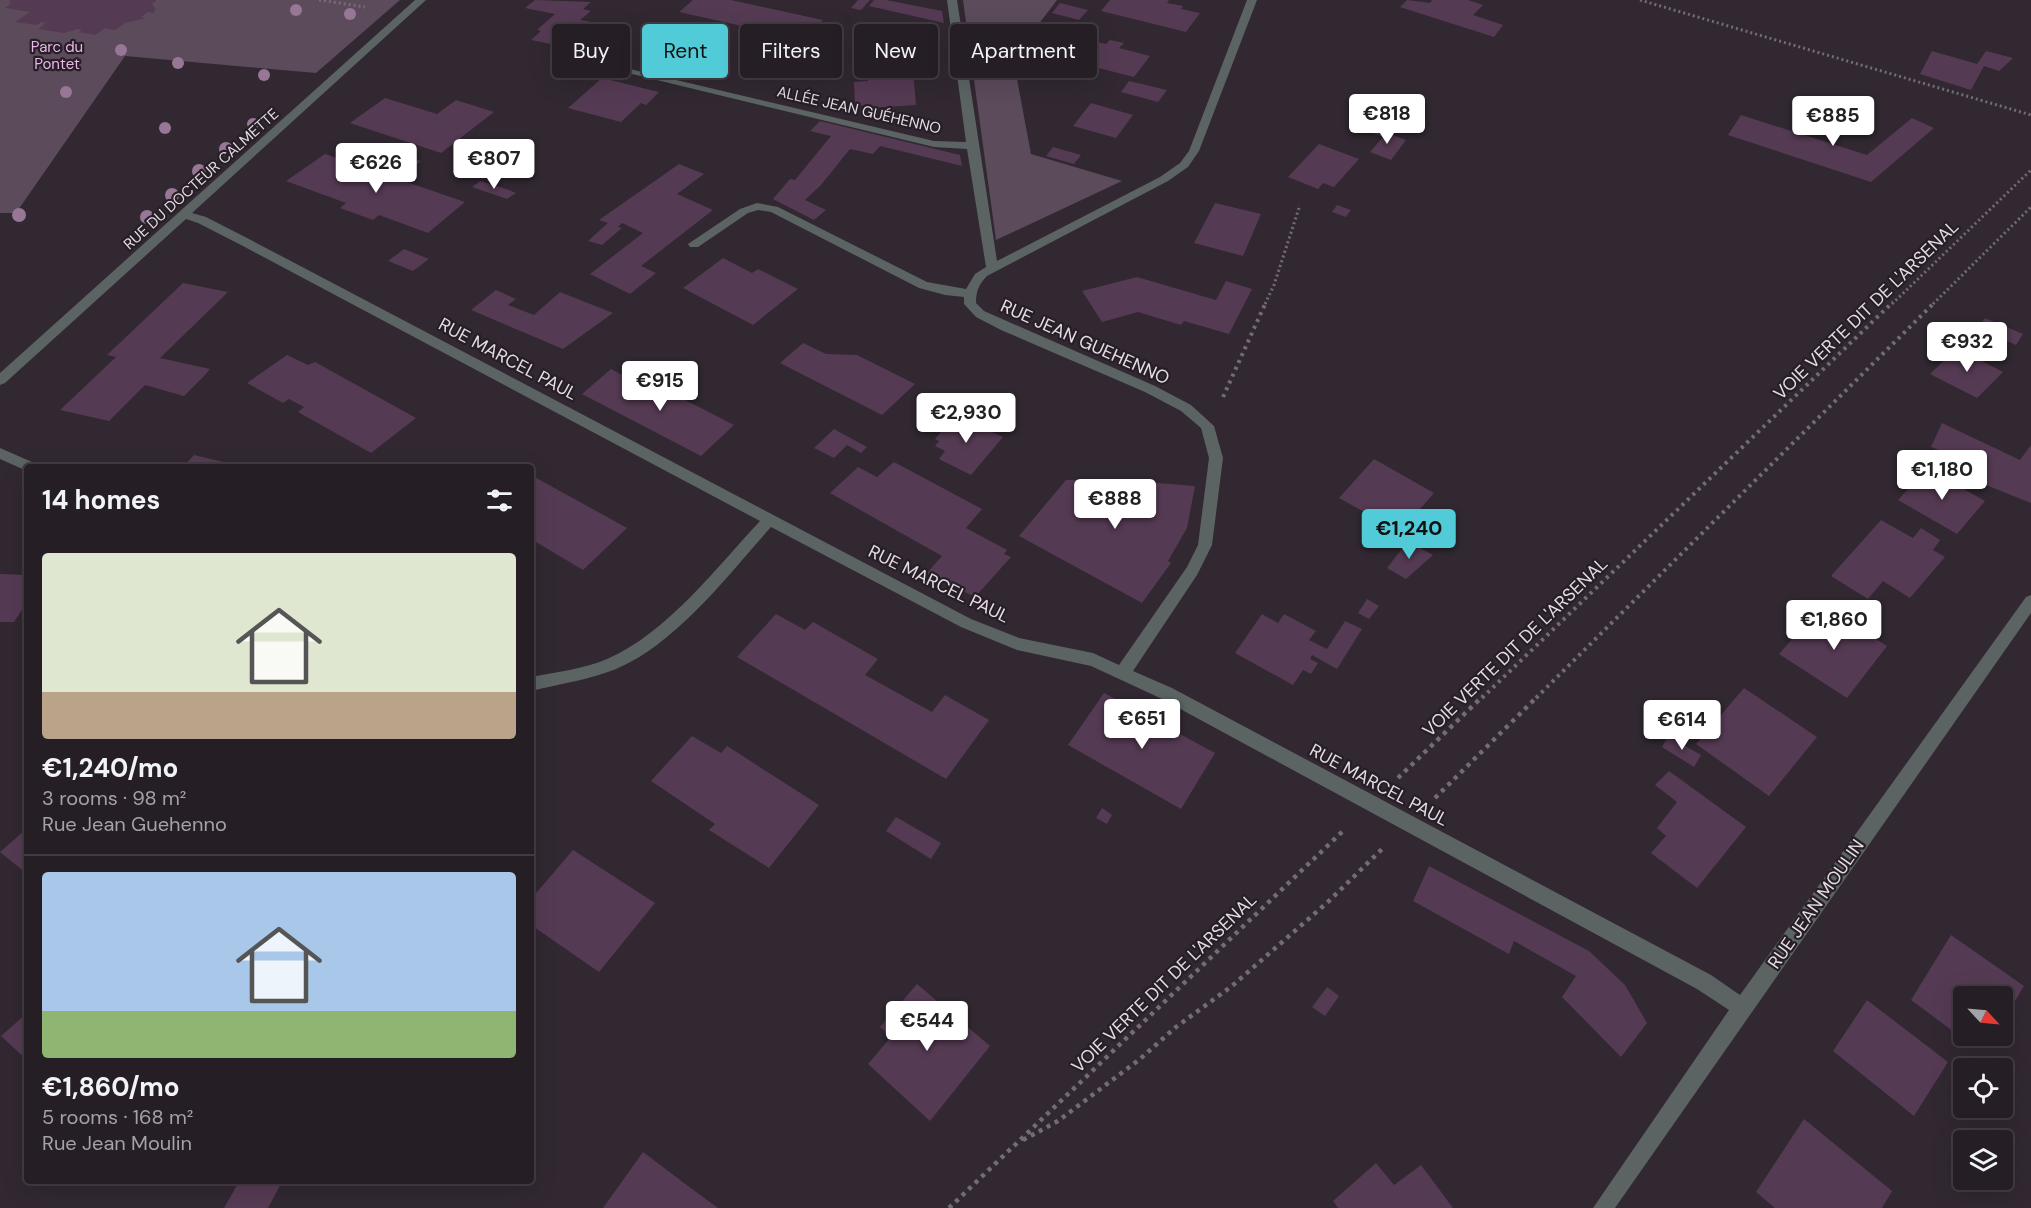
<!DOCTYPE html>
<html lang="en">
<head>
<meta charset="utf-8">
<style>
	:root { --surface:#251e25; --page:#2d272d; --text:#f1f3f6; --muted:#a3a2a7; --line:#423c42; --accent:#52cbd8 }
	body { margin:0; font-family:"DM Sans",sans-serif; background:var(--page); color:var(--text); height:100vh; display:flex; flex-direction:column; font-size:22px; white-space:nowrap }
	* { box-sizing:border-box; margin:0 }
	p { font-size:20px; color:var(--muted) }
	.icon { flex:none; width:33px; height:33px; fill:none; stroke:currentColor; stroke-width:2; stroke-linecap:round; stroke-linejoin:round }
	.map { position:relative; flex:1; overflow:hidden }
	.side { position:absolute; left:24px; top:464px; width:510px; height:720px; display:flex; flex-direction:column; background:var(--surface); border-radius:6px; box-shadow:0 6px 24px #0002,0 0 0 2px var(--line) }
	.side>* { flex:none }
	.hud { position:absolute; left:552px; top:24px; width:570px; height:54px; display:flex; gap:12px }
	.needle { width:39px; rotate:116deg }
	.controls { position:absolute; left:1953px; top:986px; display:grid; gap:12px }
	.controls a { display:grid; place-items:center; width:60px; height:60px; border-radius:6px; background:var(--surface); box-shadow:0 6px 24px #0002,0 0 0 2px var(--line); font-size:30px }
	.price { position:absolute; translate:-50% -51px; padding:0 14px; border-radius:6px; background:#fff; color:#222; font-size:20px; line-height:39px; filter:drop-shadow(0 2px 3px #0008) }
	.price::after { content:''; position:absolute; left:50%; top:36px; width:18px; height:14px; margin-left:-9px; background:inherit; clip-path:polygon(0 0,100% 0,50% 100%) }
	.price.on { background:var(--accent); color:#111 }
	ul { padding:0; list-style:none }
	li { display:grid; align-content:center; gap:12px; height:318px; padding:0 18px }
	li+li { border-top:2px solid var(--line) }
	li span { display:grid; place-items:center; height:186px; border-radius:6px; color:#555 }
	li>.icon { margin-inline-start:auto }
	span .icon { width:108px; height:108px; fill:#fffc; stroke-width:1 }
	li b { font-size:26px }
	h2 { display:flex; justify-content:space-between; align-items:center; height:72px; padding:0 18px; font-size:26px }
	.pill { padding:0 21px; border-radius:6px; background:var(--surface); box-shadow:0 6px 24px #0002,0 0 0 2px var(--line); font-size:21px; line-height:54px }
	.pill.on { background:var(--accent); color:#111 }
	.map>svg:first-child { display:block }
	.green { fill:#5c4b5b }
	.building { fill:#553a53 }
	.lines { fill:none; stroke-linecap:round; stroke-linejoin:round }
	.path-far2 { stroke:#746c74; stroke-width:3; stroke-dasharray:2 3; stroke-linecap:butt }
	.path-far1 { stroke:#746c74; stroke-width:4; stroke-dasharray:3 4.5; stroke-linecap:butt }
	.path { stroke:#746c74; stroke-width:4.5; stroke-dasharray:4 5; stroke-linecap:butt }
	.minor { fill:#5b6363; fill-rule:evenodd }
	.tree { fill:#977795 }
	.labels { text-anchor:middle; stroke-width:4.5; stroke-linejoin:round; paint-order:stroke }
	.far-park-label { font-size:15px; fill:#eab8e7; stroke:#271e27 }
	.far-street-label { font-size:15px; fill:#e4dde3; stroke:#271e27 }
	.street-label { font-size:18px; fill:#e4dde3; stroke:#271e27 }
</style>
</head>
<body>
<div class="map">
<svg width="2031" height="1208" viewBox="0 0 2031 1208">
	<rect width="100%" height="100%" fill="#312831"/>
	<!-- green -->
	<path class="green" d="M0,0H400L316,73L125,56L16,213H0Z
		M963,0H1057L1013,58L1031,154L1122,181L996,240Z"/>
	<!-- building -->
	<path class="building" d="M10,0H157L152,4L155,8L154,13L148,12L141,17L146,18L125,23L115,30L105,28L95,35L79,32L82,30L77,29L64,33L38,29L46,23L41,22L37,25L15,22L30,12L5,8L12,3L9,2Z
		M535,0L591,2L583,9L591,11L580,20L598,23L570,48L531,40L541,31L537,30L555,14L525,8Z
		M693,0H731L823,20L804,40L679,12Z
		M858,0H870L861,10L851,8Z
		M874,0H886L942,11L944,23L869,6Z
		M1110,0H1169L1167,3L1183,6L1181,9L1200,13L1186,32L1101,11Z
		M1407,0L1430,3L1432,0H1468L1483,5L1473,15L1503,25L1494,37L1400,7Z
		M1060,3L1088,10L1079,20L1052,13Z
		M1088,40L1106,44L1110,40L1124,43L1119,48L1150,56L1134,77L1071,61Z
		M1932,51L1977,64L1986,51L2013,58L1999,71L1984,66L1971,90L1920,74Z
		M806,54L822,58L806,76L789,71Z
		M912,61L916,105L869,108V105L855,106L854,82L868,81L867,63Z
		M602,78L659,92L646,105L641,103L621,122L568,108Z
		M1129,81L1167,90L1158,102L1121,92Z
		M385,98L437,114L456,100L494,112L441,153L350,123Z
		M1091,103L1133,115L1116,138L1073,126Z
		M1741,115L1867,155L1912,118L1934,128L1871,182L1728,135Z
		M820,121L960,155L962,166L880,146L873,154L850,149L821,185L805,200L826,210L814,220L773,199L790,179L795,180L831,136L810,131Z
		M1376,129L1406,140L1391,160L1370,152L1383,137L1373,133Z
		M1319,144L1359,159L1334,187L1323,183L1318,189L1288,177Z
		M1053,147L1081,155L1074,164L1046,156Z
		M396,153L421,161L407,172L384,163Z
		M325,154L398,179L465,202L428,233L379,215L373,220L340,208L346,203L286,181Z
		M679,164L704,174L677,194L713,210L641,266L656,273L630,294L590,274L643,233L622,223L618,227L622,228L602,245L588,241L608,223L599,220Z
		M480,181L506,189L516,193L507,199L472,187Z
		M1215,203L1261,214L1243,256L1194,243Z
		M1337,205L1351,210L1346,217L1332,212Z
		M404,249L429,259L413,271L388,261Z
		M723,258L752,273L758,269L798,289L753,325L683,288Z
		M1137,277L1216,300L1226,281L1252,289L1229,334L1184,321L1181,325L1138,312L1102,322L1082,291Z
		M183,283L228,292L160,358L210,369L204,376L184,396L145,385L109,421L60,410L116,357L107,355Z
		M496,290L516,299L508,305L534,315L560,292L613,313L563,349L471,310Z
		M1985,318L2023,334L2016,345L1978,328Z
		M803,343L826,354L857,355L915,384L882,415L780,363Z
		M1957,348L2003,372L1977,398L1930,374Z
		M287,355L308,365L315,362L416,418L371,453L298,412L304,407L289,399L283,403L247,383Z
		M611,369L657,393L662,388L734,425L701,456L582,394Z
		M956,415L1003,437L971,475L939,459L945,451L935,446L939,441L935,439Z
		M1942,423L2020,460L2031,445V503L1976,481L1982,466L1931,447Z
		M834,429L841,433L867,447L861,453L847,445L834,458L814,448Z
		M194,455L241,466H184Z
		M1374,459L1434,493L1400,532L1339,498Z
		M894,462L982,509L966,528L1007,550L1004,554L1011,557L975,597L927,573L942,556L830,493L858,467L877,477Z
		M1927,468L1985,501L1957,534L1898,500Z
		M531,475L569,496L627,528L583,570L531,539Z
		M1109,479L1195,486L1187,528L1168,561L1171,563L1142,603L1019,536L1066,480Z
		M1881,520L1913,538L1921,528L1940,540L1933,550L1945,557L1910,598L1883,581L1868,599L1831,576Z
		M1408,541L1433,555L1406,579L1387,568Z
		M0,574L27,575V602L14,622H0Z
		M1367,599L1379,606L1369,619L1358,613Z
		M1822,605L1887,646L1847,698L1779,654Z
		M776,614L805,630L813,622L878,659L865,675L932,712L945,695L989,720L946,779L737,657Z
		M1262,614L1278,623L1284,614L1316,631L1309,640L1327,649L1345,621L1362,629L1337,669L1312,655L1310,659L1318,663L1311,674L1303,670L1293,685L1235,653Z
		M1744,688L1817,737L1769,796L1696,744Z
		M1104,693L1215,753L1181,809L1068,745Z
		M692,736L721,753L727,746L819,805L769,868L709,830L715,824L651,781Z
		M1668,736L1701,755L1694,767L1662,747Z
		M1669,771L1746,827L1697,888L1651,853L1666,836L1657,828L1677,802L1655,785Z
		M1102,808L1112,815L1107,824L1096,818Z
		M896,817L941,843L931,859L886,831Z
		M24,831L27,833V874L0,852Z
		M573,850L655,903L599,972L531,925V899Z
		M1429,866L1589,951L1625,985L1647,1023L1621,1057L1562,997L1576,976L1514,941L1509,954L1413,901Z
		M1951,935L2024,986L2002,1023V996H1964V1035H1974L1969,1043L1911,1000Z
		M917,984L990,1046L930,1121L868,1064L891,1037L880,1027Z
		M1327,987L1339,996L1325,1016L1312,1007Z
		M1867,1000L1948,1062L1914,1116L1833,1051Z
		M27,1013V1060L1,1036Z
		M1804,1119L1892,1191L1882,1208H1775L1756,1192Z
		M643,1152L692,1189L718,1208H603Z
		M1376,1163L1394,1185L1421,1165L1453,1208H1338L1333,1201Z
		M240,1180H283L268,1208H224Z"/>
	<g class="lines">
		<!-- path-far2 -->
		<path class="path-far2" d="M319,0L365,7
			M1640,0L2031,115
			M1265,304L1274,285L1300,205
			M1892,304L2031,170
			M1933,304L2031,207"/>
		<!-- path-far1 -->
		<path class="path-far1" d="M1223,397L1266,302
			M1482,698L1893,302
			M1536,698L1935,302"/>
		<!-- path -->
		<path class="path" d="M1398,778L1483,696
			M1435,798L1538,696
			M1023,1140L1058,1121L1140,1059L1176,1027L1232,986L1329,901L1382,849
			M949,1208L1345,829"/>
		<!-- minor -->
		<path class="minor" d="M415,0H426L192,213L206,217L249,239L971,619L1019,638L1093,653L1119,665L1187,567L1198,545L1209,458L1201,428L1181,411L1145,392L1001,330L976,317L964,304V297L945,295L919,288L771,212L758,210L748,213L698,247H690L688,244L740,209L757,203L778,207L927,282L966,289L975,274L986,267L967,149L934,147L595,65L600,62L934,141L966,142L947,0H957L997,261L1160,177L1180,163L1189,151L1247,0H1257L1199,151L1188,167L1168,181L987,276C979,284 976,291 976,303L984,311L1155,386L1191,405L1214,426L1223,458L1212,545L1197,575L1133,671L1172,688L1711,975L1740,995L2026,597L2031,595V613L1615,1208H1593L1729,1010L1697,989L1160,698L1091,666L1017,650L961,627L771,527C728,575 677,643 616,669C589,680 559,684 531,691V677C556,672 584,669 607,659C667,633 716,568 760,521L241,245L198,223L186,219L5,383L0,385V373Z
			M0,448L32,462L34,466H27V471L0,459Z"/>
	</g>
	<!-- trees -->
	<g class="tree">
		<circle cx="296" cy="10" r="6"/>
		<circle cx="350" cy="14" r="6"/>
		<circle cx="121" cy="50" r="6"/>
		<circle cx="178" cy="63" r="6"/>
		<circle cx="264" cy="75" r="6"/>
		<circle cx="66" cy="92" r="6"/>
		<circle cx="253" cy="124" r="6"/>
		<circle cx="165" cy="128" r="6"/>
		<circle cx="226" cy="149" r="7"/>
		<circle cx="199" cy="171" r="7"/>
		<circle cx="172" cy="195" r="7"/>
		<circle cx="19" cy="215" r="7"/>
		<circle cx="147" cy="217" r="7"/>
	</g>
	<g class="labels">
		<!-- far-park labels -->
		<g class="far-park-label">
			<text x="57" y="52">Parc du<tspan x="57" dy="17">Pontet</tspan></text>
		</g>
		<!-- far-street labels -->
		<g class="far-street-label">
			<text transform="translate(859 110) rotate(13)" y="5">ALLÉE JEAN GUÉHENNO</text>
			<text transform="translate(201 179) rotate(-42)" y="5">RUE DU DOCTEUR CALMETTE</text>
		</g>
		<!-- street labels -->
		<g class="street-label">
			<text transform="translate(1866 310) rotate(-44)" y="6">VOIE VERTE DIT DE L'ARSENAL</text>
			<text transform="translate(1085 342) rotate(24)" y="6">RUE JEAN GUEHENNO</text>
			<text transform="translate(508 359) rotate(28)" y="6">RUE MARCEL PAUL</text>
			<text transform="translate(939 584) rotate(26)" y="6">RUE MARCEL PAUL</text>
			<text transform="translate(1515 647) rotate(-44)" y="6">VOIE VERTE DIT DE L'ARSENAL</text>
			<text transform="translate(1379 785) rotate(28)" y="6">RUE MARCEL PAUL</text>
			<text transform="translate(1816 904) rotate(-55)" y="6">RUE JEAN MOULIN</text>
			<text transform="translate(1164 983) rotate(-44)" y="6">VOIE VERTE DIT DE L'ARSENAL</text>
		</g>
	</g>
</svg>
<div class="controls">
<a><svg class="needle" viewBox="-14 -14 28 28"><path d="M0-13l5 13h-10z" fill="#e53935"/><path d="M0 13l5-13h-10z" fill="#a3a2a7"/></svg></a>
<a><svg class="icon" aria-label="locate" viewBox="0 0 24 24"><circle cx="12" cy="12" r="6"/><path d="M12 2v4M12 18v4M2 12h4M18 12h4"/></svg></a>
<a><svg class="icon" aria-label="layers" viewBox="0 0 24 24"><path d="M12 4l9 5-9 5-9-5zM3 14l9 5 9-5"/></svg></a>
</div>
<b class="price" style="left:1387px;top:145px">€818</b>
<b class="price" style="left:1833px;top:147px">€885</b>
<b class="price" style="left:494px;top:190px">€807</b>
<b class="price" style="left:376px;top:194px">€626</b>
<b class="price" style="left:1967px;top:373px">€932</b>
<b class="price" style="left:660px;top:412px">€915</b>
<b class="price" style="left:966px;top:444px">€2,930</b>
<b class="price" style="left:1942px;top:501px">€1,180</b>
<b class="price" style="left:1115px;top:530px">€888</b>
<b class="price on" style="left:1409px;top:560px">€1,240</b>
<b class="price" style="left:1834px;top:651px">€1,860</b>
<b class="price" style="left:1142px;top:750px">€651</b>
<b class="price" style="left:1682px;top:751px">€614</b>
<b class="price" style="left:927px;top:1052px">€544</b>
<div class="hud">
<a class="pill">Buy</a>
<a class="pill on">Rent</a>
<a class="pill">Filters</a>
<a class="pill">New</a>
<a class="pill">Apartment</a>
</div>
<section class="side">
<h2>14 homes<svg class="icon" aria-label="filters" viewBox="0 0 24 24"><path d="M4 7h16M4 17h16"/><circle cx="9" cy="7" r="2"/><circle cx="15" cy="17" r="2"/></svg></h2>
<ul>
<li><span style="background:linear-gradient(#dfe7d0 75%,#b9a48a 0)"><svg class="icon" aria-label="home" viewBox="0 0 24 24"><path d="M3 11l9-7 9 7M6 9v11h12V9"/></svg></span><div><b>€1,240/mo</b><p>3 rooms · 98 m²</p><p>Rue Jean Guehenno</p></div></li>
<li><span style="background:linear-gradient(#a9c7e8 75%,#8fb573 0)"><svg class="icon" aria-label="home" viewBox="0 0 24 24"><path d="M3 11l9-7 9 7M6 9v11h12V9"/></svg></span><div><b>€1,860/mo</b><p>5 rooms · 168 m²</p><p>Rue Jean Moulin</p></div></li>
</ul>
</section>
</div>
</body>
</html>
